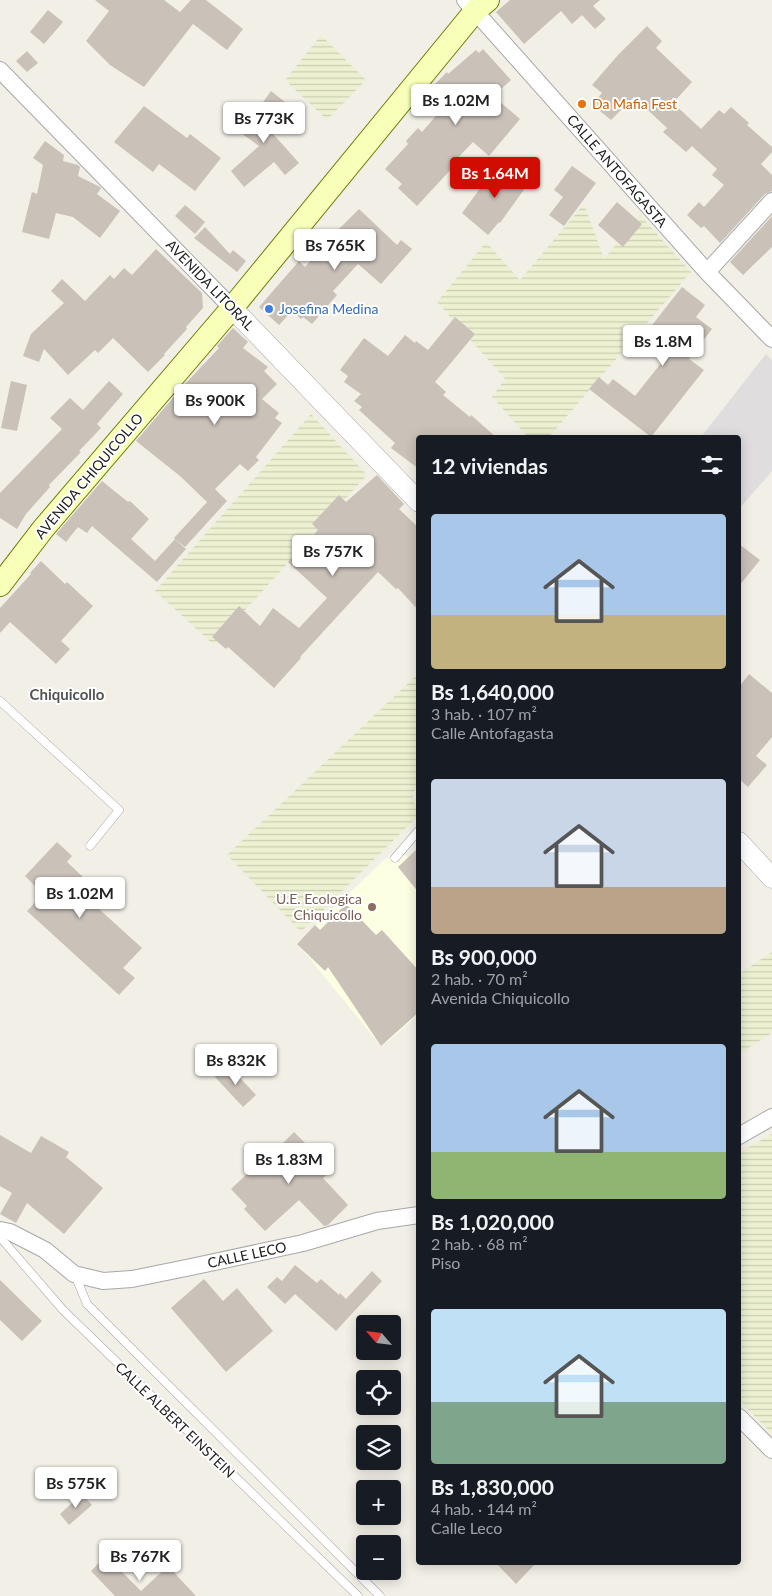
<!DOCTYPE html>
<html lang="es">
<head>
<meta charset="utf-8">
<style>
	:root { --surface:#171b24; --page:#242831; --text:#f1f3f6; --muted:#9ea1a6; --accent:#d10c00 }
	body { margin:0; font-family:Lato,sans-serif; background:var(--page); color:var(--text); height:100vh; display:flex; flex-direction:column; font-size:19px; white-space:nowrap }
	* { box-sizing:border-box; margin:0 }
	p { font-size:16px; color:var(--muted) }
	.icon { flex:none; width:28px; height:28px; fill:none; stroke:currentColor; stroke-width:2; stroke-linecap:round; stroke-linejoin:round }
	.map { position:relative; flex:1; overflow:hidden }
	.sheet { position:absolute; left:416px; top:435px; width:325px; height:1130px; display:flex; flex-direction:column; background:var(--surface); border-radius:5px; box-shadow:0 2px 12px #0003 }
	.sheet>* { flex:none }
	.needle { width:32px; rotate:298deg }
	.fabs { position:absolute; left:356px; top:1315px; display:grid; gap:10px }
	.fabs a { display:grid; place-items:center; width:45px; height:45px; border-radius:5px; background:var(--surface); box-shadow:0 2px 12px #0003; font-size:25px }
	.price { position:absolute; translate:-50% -42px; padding:0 11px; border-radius:5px; background:#fff; color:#222; font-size:16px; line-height:32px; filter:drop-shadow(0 1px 2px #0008) }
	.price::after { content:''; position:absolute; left:50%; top:30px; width:15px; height:11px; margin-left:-8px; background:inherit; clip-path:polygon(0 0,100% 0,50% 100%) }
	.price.selected { background:var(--accent); color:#fff }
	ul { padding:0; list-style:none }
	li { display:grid; align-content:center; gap:10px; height:265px; padding:0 15px }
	li span { display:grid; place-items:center; height:155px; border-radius:5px; color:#555 }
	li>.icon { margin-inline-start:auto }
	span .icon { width:90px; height:90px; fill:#fffc; stroke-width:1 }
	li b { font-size:21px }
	h2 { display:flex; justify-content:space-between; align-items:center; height:60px; padding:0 15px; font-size:21px }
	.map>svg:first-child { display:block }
	.residential { fill:#dfdddd }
	.education { fill:#fdffe2 }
	.farmland { fill:url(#farmland-rules) }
	.building { fill:#cac1b9 }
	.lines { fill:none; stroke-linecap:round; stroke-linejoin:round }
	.service-casing { stroke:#a8a8a8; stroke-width:9 }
	.minor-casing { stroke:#a8a8a8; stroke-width:18 }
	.tertiary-casing { stroke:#a8a8a8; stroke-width:21 }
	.secondary-casing { stroke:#6a7f00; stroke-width:24 }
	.service { stroke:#fff; stroke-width:8 }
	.minor { stroke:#fff; stroke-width:16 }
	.tertiary { stroke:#fff; stroke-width:20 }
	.secondary { stroke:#f7ffb8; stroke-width:22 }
	.food-dot { fill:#e8710a; stroke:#fff; stroke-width:2 }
	.shop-dot { fill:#3f7fe0; stroke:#fff; stroke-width:2 }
	.education-dot { fill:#8d6e63; stroke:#fff; stroke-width:2 }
	.labels { text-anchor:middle; stroke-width:4; stroke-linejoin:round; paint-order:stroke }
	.food-label { font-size:14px; fill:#c56008; stroke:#fff; text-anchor:start }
	.street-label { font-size:14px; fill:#212121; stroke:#fff }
	.shop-label { font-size:14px; fill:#366cbe; stroke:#fff; text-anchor:start }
	.education-label { font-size:14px; fill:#785e54; stroke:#fff; text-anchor:end }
	.neighbourhood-label { font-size:15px; font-weight:bold; fill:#545454; stroke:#fff }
</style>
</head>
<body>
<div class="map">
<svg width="772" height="1596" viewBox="0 0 772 1596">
	<defs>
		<pattern id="farmland-rules" width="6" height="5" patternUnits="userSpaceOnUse" patternTransform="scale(1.25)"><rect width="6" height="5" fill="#edf1d1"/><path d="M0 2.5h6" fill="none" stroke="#cbceb3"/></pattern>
	</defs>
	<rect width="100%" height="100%" fill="#f2efe6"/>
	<!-- residential -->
	<path class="residential" d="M766,354L772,360V471L739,509V438L701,437Z"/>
	<!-- education -->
	<path class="education" d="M406,855L419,873V1014L392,1038L381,1046L297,943L385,859Z"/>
	<!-- farmland -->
	<path class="farmland" d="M321,35L366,80L327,120L285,80Z
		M584,204L604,259L640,215L691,272L549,437H528L492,397L505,379L437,302L486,242L520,280Z
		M311,414L367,475L214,645L155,591Z
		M419,673V786L412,793L418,816L301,932L227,855Z
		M772,952V1033L739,1054V974Z
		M772,1134V1434L739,1400V1153Z"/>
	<!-- building -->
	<path class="building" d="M95,0H164L180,12L191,0H206L243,29L227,50L193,24L144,87L110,65L86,41L109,11Z
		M510,0H600L593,6L606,19L595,29L582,15L572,24L561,11L524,44L496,12Z
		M48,10L63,22L44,44L30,32Z
		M647,26L662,41L656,48L692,82L673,103L701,129L719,110L724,114L731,107L749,123L747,125L772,147V152L761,164L772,175V191L765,194L720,243L704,226L701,228L687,215L699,202L704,207L724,185L712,175L717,169L692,146L686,152L663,132L667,128L634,97L611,120L600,111L602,109L594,102L602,93L592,85L618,55Z
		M483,49L511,80L493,96L520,119L489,156L473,142L452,164L454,166L417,206L398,188L402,184L385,169L408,144L406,141L418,128L422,132L448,102L433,86L447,72L448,74L476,50L479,53Z
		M27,51L38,63L27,72L16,61Z
		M271,91L285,102L267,127L299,163L285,175L274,162L244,187L231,171L259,146L241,133Z
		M144,106L187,138L190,134L221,158L195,191L159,164L153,172L114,142Z
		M45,141L64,155L63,161L78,165L80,167L78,176L100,187L101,188L97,194L120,211L100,238L73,217L56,213L49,239L22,232L32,192L37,194L43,165L33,158Z
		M499,163L528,184L500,223L499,222L488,235L462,213Z
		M572,166L596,183L564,226L549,215L563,197L554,190Z
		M617,202L642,224L623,247L598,225Z
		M185,205L205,222L195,234L175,216Z
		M359,209L397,245L401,240L412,249L381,284L358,264L333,291L337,295L312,324L303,317L301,319L292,311L279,325L259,307L299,261L305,267L316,255L323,262L347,238L338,230Z
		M772,216V247L743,275L730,262Z
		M205,227L230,254L233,250L246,261L237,272L194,238Z
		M156,249L202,293L203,308L186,327L187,329L164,354L165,355L148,372L113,338L98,353L95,350L68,375L44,349L39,362L23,356L31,334L64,303L51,291L62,279L85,301L110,275L114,279L124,268L132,275Z
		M682,287L705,305L696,317L712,329L689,359L704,370L651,437L589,389L599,377L608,385L613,379L635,396L673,348L649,329Z
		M455,317L475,334L435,382L446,392L443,395L470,417L471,415L497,438H419V469L391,448L395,443L359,410L362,407L354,401L361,394L344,382L348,376L340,370L364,338L388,356L405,335L415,343L416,341L428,350Z
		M233,328L248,342L243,348L268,367L264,371L277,384L262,399L279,413L275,418L282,423L256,457L259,460L248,471L240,464L215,489L227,501L185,547L174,538L207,502L180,476L136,441L184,385L219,348L217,346Z
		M11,381L27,385L17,431L1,428Z
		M109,381L123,394L97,424L101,428L79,451L81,452L49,485L50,487L26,514L17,529L0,518V493L62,429L50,418L70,398L83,410Z
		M377,475L404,504L399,509L419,528V611L398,588L396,589L378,572L300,657L301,658L274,688L228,647L226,649L212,637L239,606L260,626L273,608L299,628L327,598L288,562L318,530L312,524L339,495L346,502Z
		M102,481L128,502L130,501L149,519L131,539L155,561L175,539L186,549L157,582L92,526L87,533L78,527L66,542L56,534Z
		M739,544L760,560L739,586Z
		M41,561L65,584L67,582L93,606L61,641L70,649L56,664L10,622L0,633V608L31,574L30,573Z
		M749,674L772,693V737L756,756L767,765L748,787L739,779V687Z
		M57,842L72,856L67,862L98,891L89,900L142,948L123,968L135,978L119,995L27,911L43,894L25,876Z
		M419,847V893L398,867Z
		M346,904L376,935L382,930L419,971V1012L381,1046L328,967L325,971L297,944L315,925L320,930Z
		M228,1065L256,1095L243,1107L215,1077Z
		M294,1132L332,1170L323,1178L348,1205L328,1225L324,1226L299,1200L265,1231L244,1209L247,1206L231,1189L264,1158L266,1160Z
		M0,1135L31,1153L41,1136L69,1152L66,1157L103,1188L64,1234L27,1203L16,1223L0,1214L12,1193L0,1186Z
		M295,1265L317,1283L321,1279L339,1295L340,1293L346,1299L372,1271L382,1281L336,1331L295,1294L285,1304L267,1287L277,1277L282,1281Z
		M204,1279L223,1301L237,1288L273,1331L226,1372L171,1308Z
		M0,1280L42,1321L22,1341L0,1320Z
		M82,1494L92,1505L69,1525L60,1514Z
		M106,1556L141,1591L168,1566L196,1596H115L91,1571Z
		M495,1562H537L516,1584Z"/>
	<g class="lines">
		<!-- service casing -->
		<g class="service-casing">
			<path id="service" d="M0,701L119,810L90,846
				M395,858L419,830
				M0,1237L63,1310L358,1596
				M75,1275L87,1304L380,1596"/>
		</g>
		<!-- minor casing -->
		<g class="minor-casing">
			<path id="minor" d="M465,0L707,272L772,339
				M0,70L232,308
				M707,272L772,201
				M739,1136L772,1117
				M0,1230L10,1232L45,1250L74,1274L103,1281L132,1279L191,1267L303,1243L377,1221L419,1215
				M739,1417L772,1450"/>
		</g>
		<!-- tertiary casing -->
		<g class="tertiary-casing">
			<path id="tertiary" d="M232,308L419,502
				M739,842L772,878"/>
		</g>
		<!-- secondary casing -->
		<g class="secondary-casing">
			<path id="secondary" d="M0,585L43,529L232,308L476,10L488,0"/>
		</g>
		<!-- service -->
		<use href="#service" class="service"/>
		<!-- minor -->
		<use href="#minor" class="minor"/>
		<!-- tertiary -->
		<use href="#tertiary" class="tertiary"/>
		<!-- secondary -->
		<use href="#secondary" class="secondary"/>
	</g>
	<!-- markers -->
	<circle class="food-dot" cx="582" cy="104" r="5"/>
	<circle class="shop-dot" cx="269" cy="309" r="5"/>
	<circle class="education-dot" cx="372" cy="907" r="5"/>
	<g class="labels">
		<!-- food labels -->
		<g class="food-label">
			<text x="592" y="109">Da Mafia Fest</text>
		</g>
		<!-- street labels -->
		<g class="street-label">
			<text transform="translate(617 171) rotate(49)" y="5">CALLE ANTOFAGASTA</text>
			<text transform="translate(210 285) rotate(46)" y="5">AVENIDA LITORAL</text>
			<text transform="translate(89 476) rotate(-50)" y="5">AVENIDA CHIQUICOLLO</text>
			<text transform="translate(247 1255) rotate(-12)" y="5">CALLE LECO</text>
			<text transform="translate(175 1420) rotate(44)" y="5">CALLE ALBERT EINSTEIN</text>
		</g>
		<!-- shop labels -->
		<g class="shop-label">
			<text x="279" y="314">Josefina Medina</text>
		</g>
		<!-- education labels -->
		<g class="education-label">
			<text x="362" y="904">U.E. Ecologica<tspan x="362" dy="16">Chiquicollo</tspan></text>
		</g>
		<!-- neighbourhood labels -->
		<g class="neighbourhood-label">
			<text x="67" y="700">Chiquicollo</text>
		</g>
	</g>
</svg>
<div class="fabs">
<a><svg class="needle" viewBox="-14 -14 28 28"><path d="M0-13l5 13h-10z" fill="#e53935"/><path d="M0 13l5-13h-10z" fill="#9ea1a6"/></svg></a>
<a><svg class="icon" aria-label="locate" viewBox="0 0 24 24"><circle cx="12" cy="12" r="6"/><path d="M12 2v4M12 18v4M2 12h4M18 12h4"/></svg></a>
<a><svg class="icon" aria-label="layers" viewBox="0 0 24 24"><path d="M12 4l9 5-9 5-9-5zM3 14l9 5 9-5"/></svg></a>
<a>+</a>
<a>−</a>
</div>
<b class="price" style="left:456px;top:126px">Bs 1.02M</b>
<b class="price" style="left:264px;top:144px">Bs 773K</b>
<b class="price selected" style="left:495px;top:199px">Bs 1.64M</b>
<b class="price" style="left:335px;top:271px">Bs 765K</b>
<b class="price" style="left:663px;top:367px">Bs 1.8M</b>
<b class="price" style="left:215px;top:426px">Bs 900K</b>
<b class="price" style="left:333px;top:577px">Bs 757K</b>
<b class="price" style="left:80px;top:919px">Bs 1.02M</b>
<b class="price" style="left:236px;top:1086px">Bs 832K</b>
<b class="price" style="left:289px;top:1185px">Bs 1.83M</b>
<b class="price" style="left:76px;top:1509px">Bs 575K</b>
<b class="price" style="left:140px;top:1582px">Bs 767K</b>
<section class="sheet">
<h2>12 viviendas<svg class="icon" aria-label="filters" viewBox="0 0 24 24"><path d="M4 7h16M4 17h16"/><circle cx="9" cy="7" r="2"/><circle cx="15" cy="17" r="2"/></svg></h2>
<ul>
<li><span style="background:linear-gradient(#a9c7e8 65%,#c2b280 0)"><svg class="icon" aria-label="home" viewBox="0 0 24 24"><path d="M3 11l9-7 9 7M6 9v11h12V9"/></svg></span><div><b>Bs 1,640,000</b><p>3 hab. · 107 m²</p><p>Calle Antofagasta</p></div></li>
<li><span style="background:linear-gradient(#c9d6e8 70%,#b9a48a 0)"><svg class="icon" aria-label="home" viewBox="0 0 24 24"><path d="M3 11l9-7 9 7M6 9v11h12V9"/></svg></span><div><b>Bs 900,000</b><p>2 hab. · 70 m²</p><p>Avenida Chiquicollo</p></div></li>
<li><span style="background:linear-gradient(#a9c7e8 70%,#8fb573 0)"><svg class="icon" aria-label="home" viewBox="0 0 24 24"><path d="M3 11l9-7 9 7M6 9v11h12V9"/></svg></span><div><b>Bs 1,020,000</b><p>2 hab. · 68 m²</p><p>Piso</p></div></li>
<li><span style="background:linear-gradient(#bfe0f5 60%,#7fa58c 0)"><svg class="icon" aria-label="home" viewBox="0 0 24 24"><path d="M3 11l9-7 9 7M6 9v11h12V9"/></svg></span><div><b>Bs 1,830,000</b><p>4 hab. · 144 m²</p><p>Calle Leco</p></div></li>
</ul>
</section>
</div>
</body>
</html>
